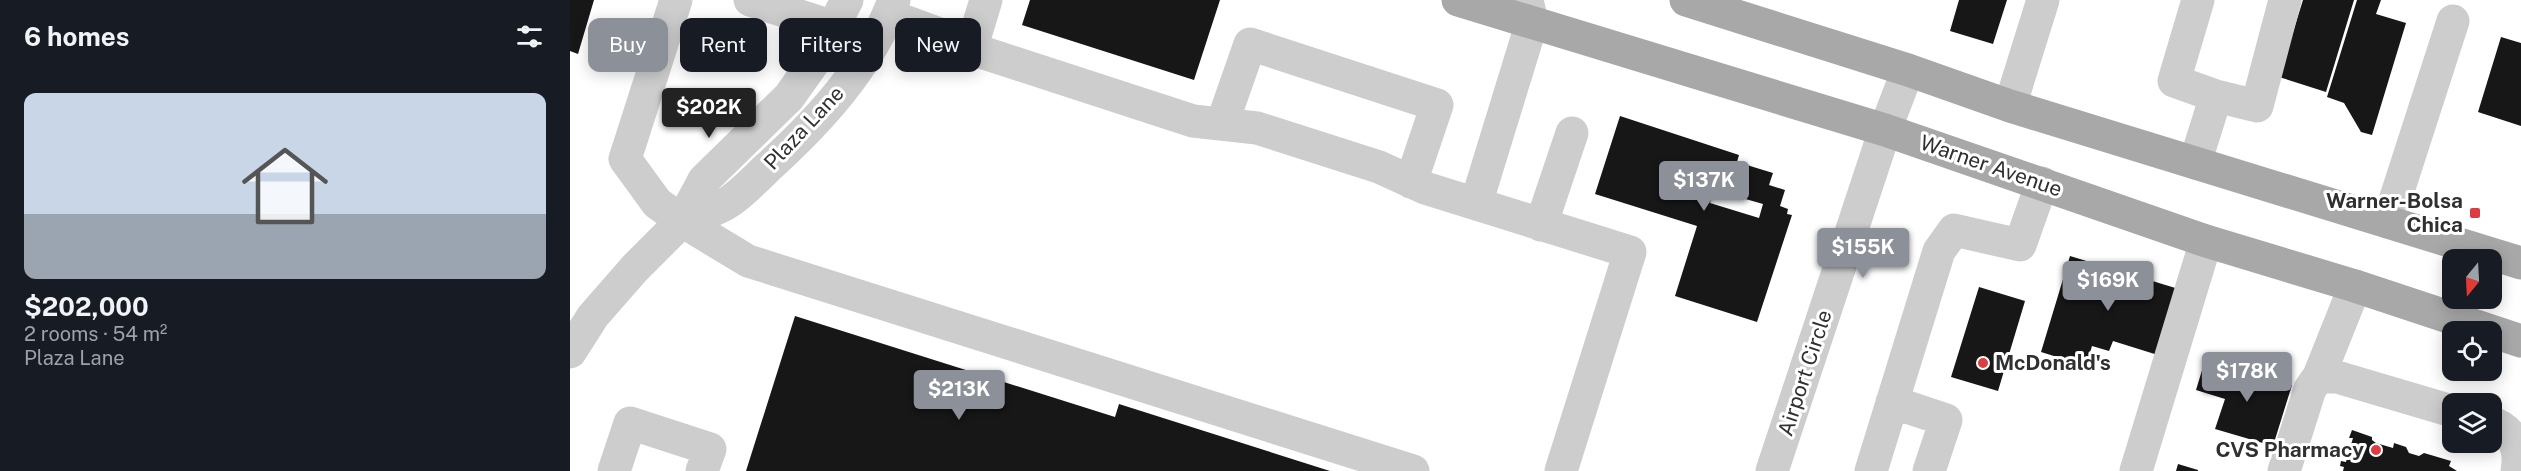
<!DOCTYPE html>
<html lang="en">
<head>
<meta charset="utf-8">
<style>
	:root { --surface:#171b24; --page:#20242c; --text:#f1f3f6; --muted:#9ea1a6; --line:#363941; --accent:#8c9099 }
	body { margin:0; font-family:"Public Sans",sans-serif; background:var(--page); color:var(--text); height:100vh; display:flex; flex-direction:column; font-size:22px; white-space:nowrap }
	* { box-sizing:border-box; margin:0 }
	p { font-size:20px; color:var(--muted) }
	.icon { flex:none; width:33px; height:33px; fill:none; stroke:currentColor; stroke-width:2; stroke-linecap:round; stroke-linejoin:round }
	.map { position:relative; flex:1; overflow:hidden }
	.panel { display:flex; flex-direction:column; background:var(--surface); width:570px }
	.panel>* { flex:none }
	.top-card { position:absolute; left:18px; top:18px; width:570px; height:54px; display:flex; gap:12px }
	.needle { width:39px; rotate:198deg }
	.buttons { position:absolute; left:1872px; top:249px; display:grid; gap:12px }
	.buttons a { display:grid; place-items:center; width:60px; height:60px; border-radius:12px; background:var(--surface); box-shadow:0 3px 15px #0003; font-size:30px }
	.price { position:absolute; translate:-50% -51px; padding:0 14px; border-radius:6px; background:var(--accent); color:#fff; font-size:20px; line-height:39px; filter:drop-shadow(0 2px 3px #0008) }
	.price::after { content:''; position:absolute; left:50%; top:36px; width:18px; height:14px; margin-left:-9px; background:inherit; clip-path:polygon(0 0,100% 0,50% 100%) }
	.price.selected { background:#222; color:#fff }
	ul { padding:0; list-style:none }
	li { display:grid; align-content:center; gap:12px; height:318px; padding:0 24px }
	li+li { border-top:2px solid var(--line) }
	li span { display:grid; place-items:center; height:186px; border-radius:12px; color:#555 }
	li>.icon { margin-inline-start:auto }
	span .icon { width:108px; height:108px; fill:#fffc; stroke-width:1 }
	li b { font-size:26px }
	h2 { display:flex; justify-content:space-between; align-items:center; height:72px; padding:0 24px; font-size:26px }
	.pill { padding:0 21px; border-radius:12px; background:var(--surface); box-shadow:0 3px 15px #0003; font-size:21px; line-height:54px }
	.pill.selected { background:var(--accent); color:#fff }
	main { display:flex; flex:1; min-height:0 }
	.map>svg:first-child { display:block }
	.building { fill:#171717; fill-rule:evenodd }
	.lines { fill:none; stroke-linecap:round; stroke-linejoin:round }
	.minor { stroke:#cdcdcd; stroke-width:33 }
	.major { stroke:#a8a8a8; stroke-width:33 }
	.poi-dot { fill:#db3d42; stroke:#fff; stroke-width:2 }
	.labels { text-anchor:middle; stroke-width:6; stroke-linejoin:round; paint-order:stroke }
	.street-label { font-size:21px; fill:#303030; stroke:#fff }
	.poi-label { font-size:21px; font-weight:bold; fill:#303030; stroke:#fff; text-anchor:end }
</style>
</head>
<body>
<main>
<section class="panel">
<h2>6 homes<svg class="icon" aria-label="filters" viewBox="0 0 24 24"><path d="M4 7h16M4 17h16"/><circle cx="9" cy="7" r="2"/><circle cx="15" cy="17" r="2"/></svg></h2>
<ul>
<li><span style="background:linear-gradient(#c9d6e8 65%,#9aa5b1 0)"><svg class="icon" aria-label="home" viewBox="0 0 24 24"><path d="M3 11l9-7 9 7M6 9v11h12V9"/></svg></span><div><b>$202,000</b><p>2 rooms · 54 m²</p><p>Plaza Lane</p></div></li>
</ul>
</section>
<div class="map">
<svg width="1951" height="471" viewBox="0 0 1951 471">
	<rect width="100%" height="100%" fill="#fff"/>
	<!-- building -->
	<path class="building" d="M0,0H24L8,54L0,51Z
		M460,0H650L624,80L452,25Z
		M1389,0H1437L1423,44L1380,31Z
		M1733,0H1784L1756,92L1709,77Z
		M1787,0H1811L1806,14L1836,23L1802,135L1791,132L1774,103L1757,97Z
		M1931,37L1951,43V126L1908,112Z
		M1050,116L1169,155L1167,162L1203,173L1199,185L1215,190L1210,206L1218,209L1217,214L1222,215L1187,322L1105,296L1127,226L1025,194ZM1149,173L1177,182L1172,198L1193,204L1189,218L1140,203Z
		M1500,256L1612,290L1591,356L1543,341L1539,351L1522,346L1516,366L1471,352Z
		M1409,287L1455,301L1428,391L1381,377Z
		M225,316L545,417L549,404L760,471H176Z
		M1633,367L1662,376L1664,367L1722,385L1703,446L1645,429L1655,399L1626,390Z
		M1782,430L1802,437V440L1806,443L1823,448L1824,443L1836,447L1839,453L1849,456L1854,453L1881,461L1879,466L1887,471H1773L1774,467L1770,466L1771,461L1776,462L1778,453L1774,452L1776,447L1780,448L1783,438H1779Z
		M1608,464L1628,470V471H1606Z"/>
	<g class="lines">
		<!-- minor -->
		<path class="minor" d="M106,0L55,159L87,203L112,221L178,261L843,471
			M180,0L264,27
			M1628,0L1604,81L1646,96L1687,106L1715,0
			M318,15L402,46L411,52L623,121L687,128L809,167L855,188L1060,252L991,471
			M402,46L416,0
			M1440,106L1473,0
			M652,124L680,44L867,105L841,182
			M1625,163L1646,96
			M906,204L962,22L957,0
			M112,221C128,215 149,210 163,199C175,190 186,179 197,168C249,121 299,67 324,0
			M1818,222L1883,21
			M971,225L1002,133
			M0,352L23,316L65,268L112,221L134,180L219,97L248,56L277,0
			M1749,376L1785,286
			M1322,402L1376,420L1359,471
			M1922,423C1943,430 1951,449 1947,471
			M44,471L60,423L140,449L132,471
			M1202,471L1315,130L1338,70
			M1301,471L1369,251L1384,230L1450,245L1472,183
			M1566,471L1636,241
			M1714,471L1740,389L1749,376L1767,377L1882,411"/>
		<!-- major -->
		<path class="major" d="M888,0L1315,130L1636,241L1785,286L1951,341
			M1116,0L1338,70L1440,106L1951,263"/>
	</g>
	<!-- markers -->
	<g class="poi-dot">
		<rect x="1899" y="207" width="12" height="12" rx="3"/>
		<circle cx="1413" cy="363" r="6"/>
		<circle cx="1806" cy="450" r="6"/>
	</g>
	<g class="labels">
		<!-- street labels -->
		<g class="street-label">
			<text transform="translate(234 128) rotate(-47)" y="7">Plaza Lane</text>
			<text transform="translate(1421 166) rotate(19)" y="7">Warner Avenue</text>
			<text transform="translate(1235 373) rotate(-72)" y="7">Airport Circle</text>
		</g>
		<!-- poi labels -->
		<g class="poi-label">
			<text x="1893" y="208">Warner-Bolsa<tspan x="1893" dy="24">Chica</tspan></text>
			<text x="1425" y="370" text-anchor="start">McDonald's</text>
			<text x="1794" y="457">CVS Pharmacy</text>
		</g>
	</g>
</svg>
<div class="buttons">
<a><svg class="needle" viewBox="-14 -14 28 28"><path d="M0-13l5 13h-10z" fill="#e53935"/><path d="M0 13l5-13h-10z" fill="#9ea1a6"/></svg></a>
<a><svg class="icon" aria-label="locate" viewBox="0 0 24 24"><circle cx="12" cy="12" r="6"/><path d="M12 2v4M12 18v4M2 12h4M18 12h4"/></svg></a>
<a><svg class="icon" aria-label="layers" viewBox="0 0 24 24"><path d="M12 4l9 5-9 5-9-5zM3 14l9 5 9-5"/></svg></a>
</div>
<b class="price selected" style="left:139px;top:139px">$202K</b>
<b class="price" style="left:1134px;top:212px">$137K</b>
<b class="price" style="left:1293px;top:279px">$155K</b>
<b class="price" style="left:1538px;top:312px">$169K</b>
<b class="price" style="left:1677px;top:403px">$178K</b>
<b class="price" style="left:389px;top:421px">$213K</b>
<div class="top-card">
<a class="pill selected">Buy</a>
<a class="pill">Rent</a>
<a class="pill">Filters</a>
<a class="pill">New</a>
</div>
</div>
</main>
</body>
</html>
